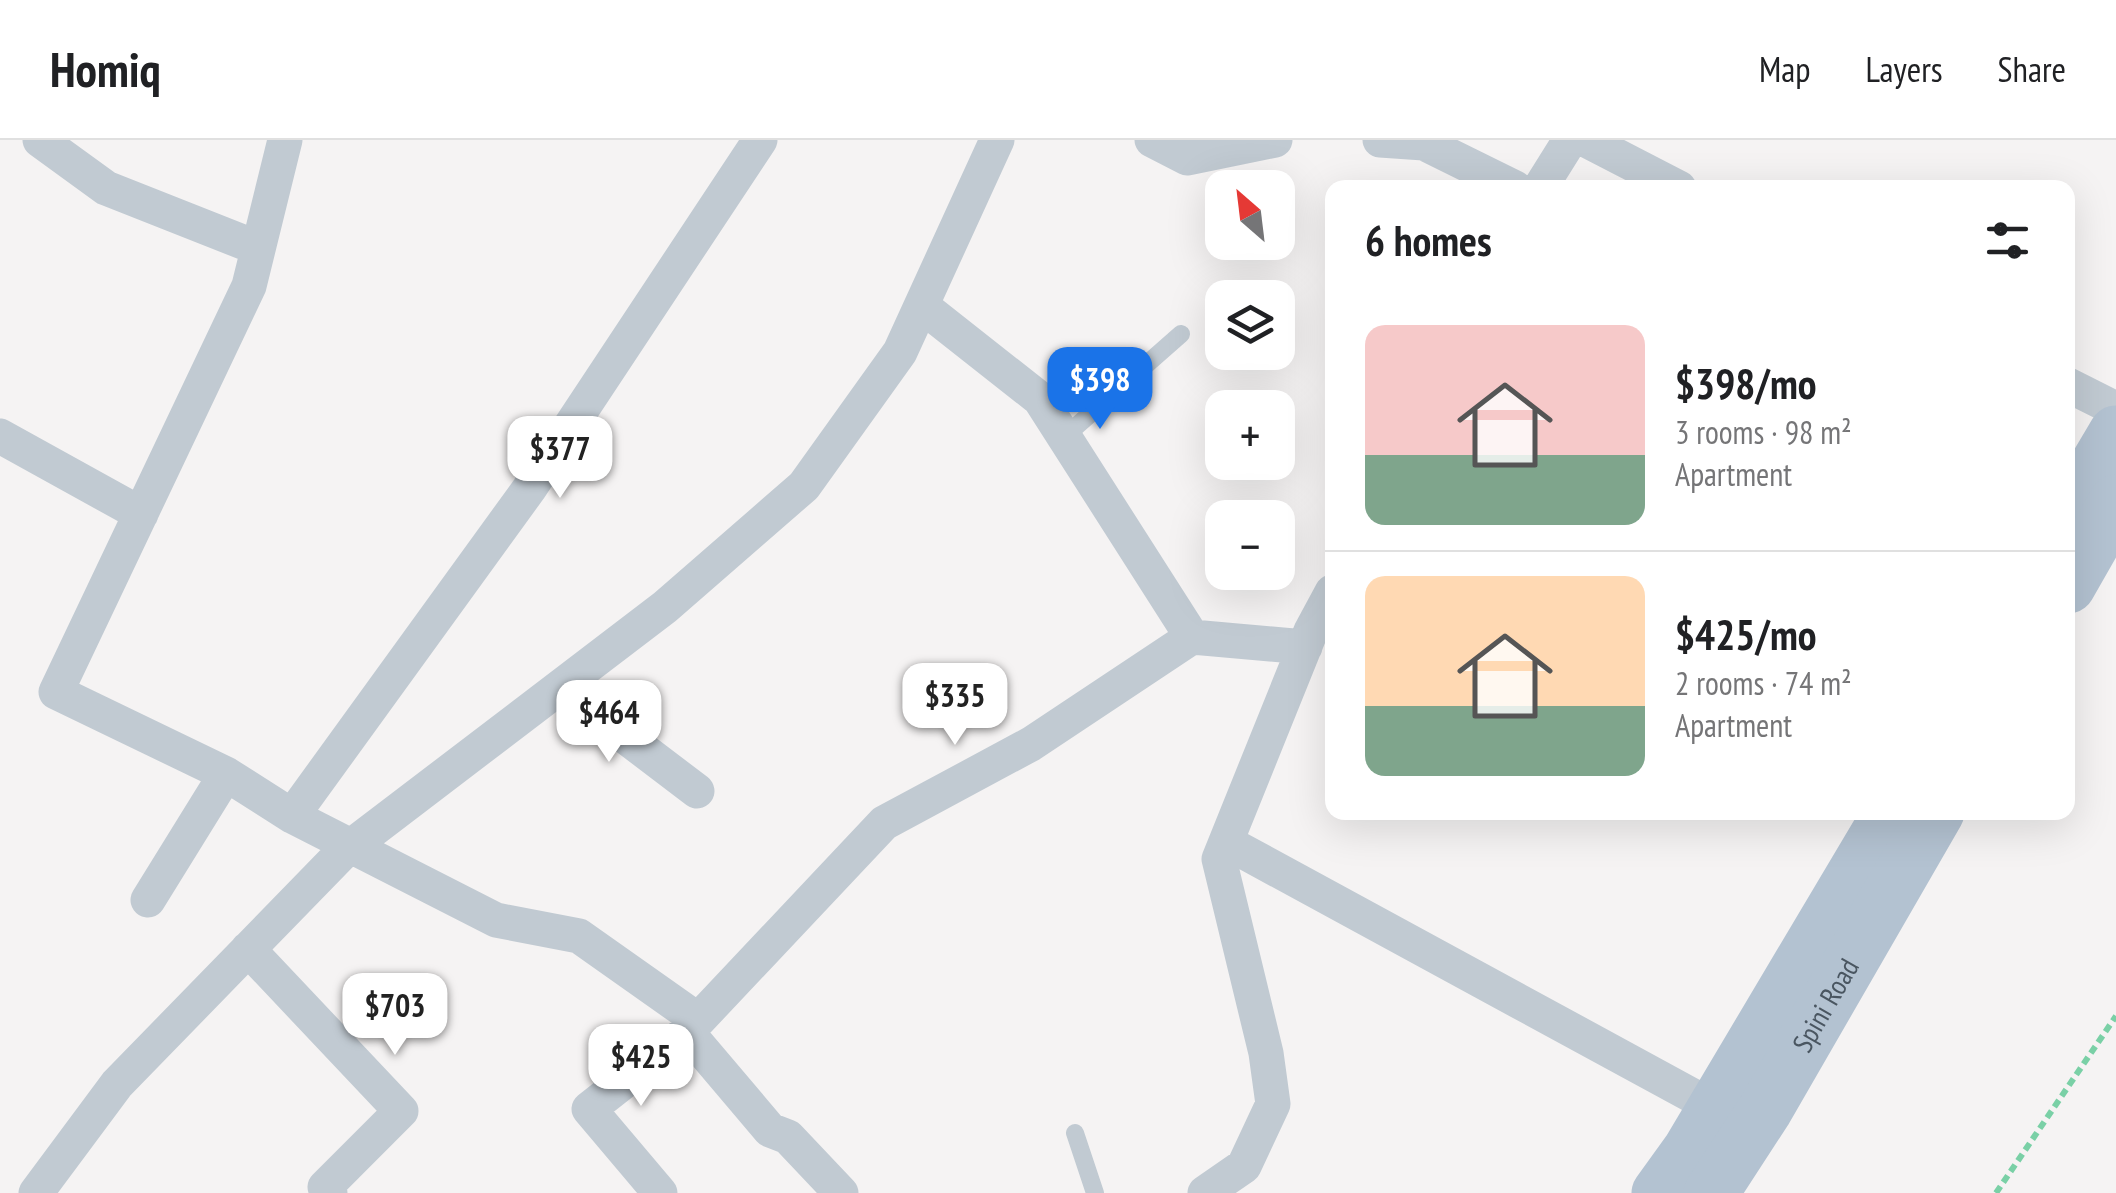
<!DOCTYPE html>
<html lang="en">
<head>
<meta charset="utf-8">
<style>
	:root { --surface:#fff; --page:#f2f2f2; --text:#202124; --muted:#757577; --line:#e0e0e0; --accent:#1a73e8 }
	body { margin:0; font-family:"PT Sans Narrow",sans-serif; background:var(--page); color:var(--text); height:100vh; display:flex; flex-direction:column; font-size:38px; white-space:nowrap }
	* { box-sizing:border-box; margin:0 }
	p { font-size:32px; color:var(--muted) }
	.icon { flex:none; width:55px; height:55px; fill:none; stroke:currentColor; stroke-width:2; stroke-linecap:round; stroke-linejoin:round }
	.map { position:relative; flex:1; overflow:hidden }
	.side { position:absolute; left:1325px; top:40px; width:750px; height:640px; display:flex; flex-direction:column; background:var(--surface); border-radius:20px; box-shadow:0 10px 40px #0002 }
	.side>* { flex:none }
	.needle { width:65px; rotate:332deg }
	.buttons { position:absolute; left:1205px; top:30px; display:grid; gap:20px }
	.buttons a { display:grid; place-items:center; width:90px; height:90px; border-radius:20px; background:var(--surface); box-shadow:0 10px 40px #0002; font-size:50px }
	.price { position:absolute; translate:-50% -85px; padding:0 22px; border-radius:20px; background:#fff; color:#222; font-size:32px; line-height:65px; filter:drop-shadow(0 2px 5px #0008) }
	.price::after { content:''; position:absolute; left:50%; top:60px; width:30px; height:22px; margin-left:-15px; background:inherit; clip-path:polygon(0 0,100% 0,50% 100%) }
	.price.current { background:var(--accent); color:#fff }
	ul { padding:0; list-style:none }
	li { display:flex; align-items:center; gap:30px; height:250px; padding:0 40px }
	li+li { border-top:2px solid var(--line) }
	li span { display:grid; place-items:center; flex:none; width:280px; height:200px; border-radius:20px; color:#555 }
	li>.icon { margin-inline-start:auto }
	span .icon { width:120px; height:120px; fill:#fffc; stroke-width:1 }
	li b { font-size:42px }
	h2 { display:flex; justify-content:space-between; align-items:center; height:120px; padding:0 40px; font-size:42px }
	header { display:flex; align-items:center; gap:60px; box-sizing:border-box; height:140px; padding:0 50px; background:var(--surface); border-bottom:2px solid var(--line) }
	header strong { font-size:48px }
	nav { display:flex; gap:55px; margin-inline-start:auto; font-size:35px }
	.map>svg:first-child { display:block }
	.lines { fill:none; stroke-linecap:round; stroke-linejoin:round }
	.path { stroke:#7ad0a6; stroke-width:6; stroke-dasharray:8 5; stroke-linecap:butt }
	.service { stroke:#c1cad2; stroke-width:18 }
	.minor { stroke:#c1cad2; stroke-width:35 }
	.primary { stroke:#b3c2d1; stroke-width:55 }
	.labels { text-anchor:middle; stroke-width:8; stroke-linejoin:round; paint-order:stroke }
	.street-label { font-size:28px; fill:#4a5661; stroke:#fff }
</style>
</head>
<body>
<header>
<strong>Homiq</strong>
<nav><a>Map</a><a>Layers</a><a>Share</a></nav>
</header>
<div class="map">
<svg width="2116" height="1053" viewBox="0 0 2116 1053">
	<rect width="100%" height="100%" fill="#f5f3f3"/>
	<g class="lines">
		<!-- path -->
		<path class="path" d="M1996,1053L2116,876"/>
		<!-- service -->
		<path class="service" d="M1064,297L1181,194
			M1075,993L1095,1053"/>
		<!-- minor -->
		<path class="minor" d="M40,0L106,48L258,108
			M285,0L249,146L56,552L226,634L292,676L496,780L579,796L698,880
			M1152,0L1187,18L1275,0
			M1380,0L1424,3L1515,48
			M1586,0L1679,48
			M1540,48L1570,0
			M922,166L1040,259L1192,497
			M2068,245L2116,269
			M0,296L141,374
			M560,547L697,651
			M292,676L529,349L760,0
			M1226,702L1715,968
			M148,760L226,634
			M248,809L401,971L325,1047L330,1053
			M687,892L770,990L788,997L841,1053
			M36,1053L117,944L341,714L665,467L804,346L900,212L997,0
			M660,1053L589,969L687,892L884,683L1031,604L1192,497L1305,507
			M1205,1053L1244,1026L1273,964L1266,913L1219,719L1311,491L1332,452"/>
		<!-- primary -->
		<g class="primary">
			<path d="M2068,374L2116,293"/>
			<path d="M2068,446L2116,362"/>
			<path d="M1659,1053L1690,1010L1891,672"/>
			<path id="s1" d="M1711,1053L1765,970L1937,672"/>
		</g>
	</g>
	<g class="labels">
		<!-- street labels -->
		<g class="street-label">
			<text dy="10" stroke="none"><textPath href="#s1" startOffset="220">Spini Road</textPath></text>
		</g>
	</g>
</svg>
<div class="buttons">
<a><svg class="needle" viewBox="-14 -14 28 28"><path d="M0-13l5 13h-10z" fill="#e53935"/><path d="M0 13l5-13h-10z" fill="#757577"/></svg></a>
<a><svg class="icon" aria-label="layers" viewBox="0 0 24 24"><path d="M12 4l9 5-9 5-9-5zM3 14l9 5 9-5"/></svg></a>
<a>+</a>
<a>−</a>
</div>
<b class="price current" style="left:1100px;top:292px">$398</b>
<b class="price" style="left:560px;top:361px">$377</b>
<b class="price" style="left:955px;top:608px">$335</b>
<b class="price" style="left:609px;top:625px">$464</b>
<b class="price" style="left:395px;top:918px">$703</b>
<b class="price" style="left:641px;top:969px">$425</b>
<section class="side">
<h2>6 homes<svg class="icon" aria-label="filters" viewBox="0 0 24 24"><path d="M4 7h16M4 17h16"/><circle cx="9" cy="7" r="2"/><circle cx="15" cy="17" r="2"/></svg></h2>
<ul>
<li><span style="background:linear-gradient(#f6c9c9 65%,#7fa58c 0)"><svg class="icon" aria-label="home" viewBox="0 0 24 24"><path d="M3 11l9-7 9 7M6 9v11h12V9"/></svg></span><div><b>$398/mo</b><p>3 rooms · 98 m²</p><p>Apartment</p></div></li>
<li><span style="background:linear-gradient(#ffd9b3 65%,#7fa58c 0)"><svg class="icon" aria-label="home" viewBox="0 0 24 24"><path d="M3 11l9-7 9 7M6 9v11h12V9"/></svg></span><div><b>$425/mo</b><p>2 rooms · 74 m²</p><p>Apartment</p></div></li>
</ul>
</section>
</div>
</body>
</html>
